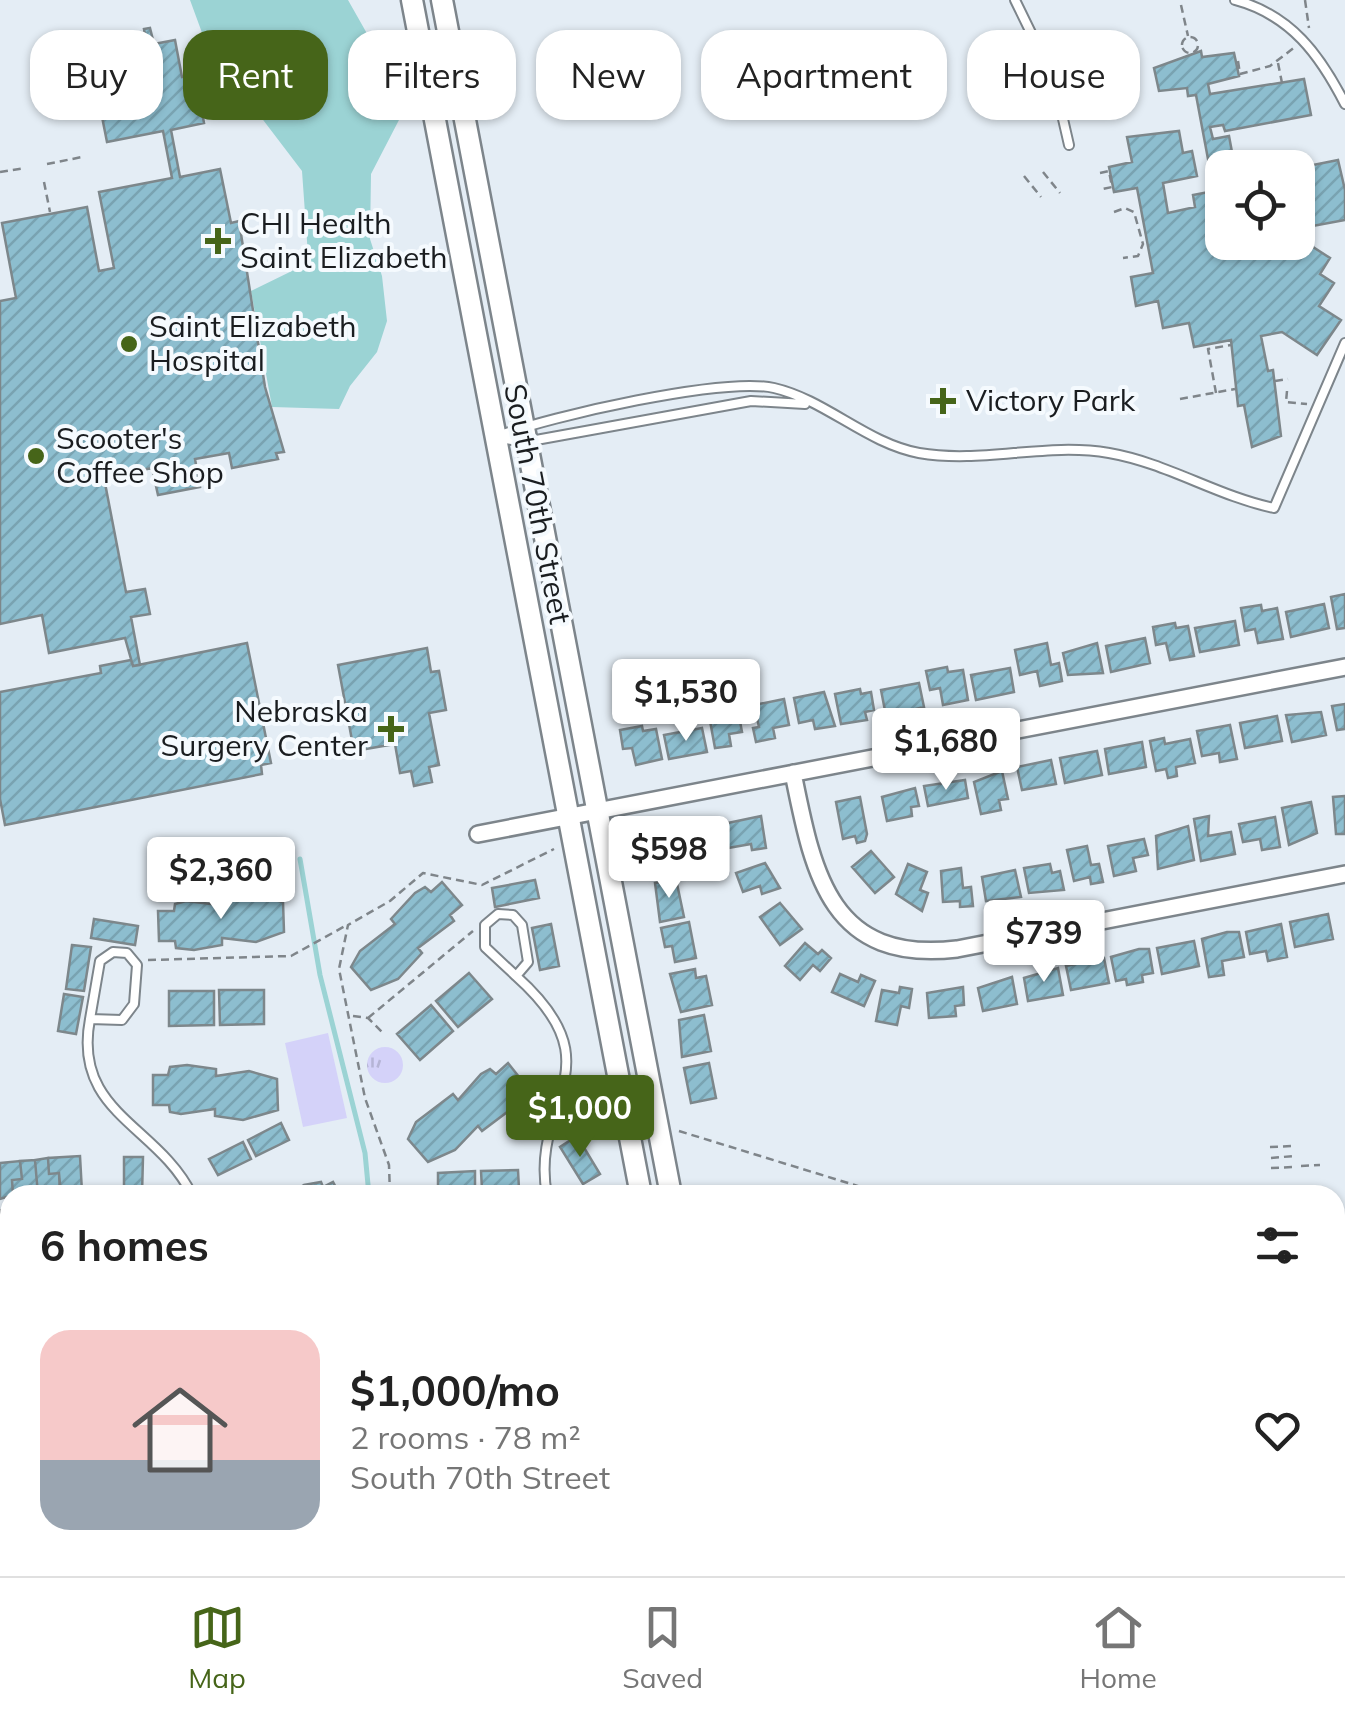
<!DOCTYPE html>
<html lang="en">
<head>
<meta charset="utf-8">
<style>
	:root { --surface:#fff; --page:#f2f2f2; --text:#222; --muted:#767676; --line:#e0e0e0; --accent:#466519 }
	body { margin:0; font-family:Mulish,sans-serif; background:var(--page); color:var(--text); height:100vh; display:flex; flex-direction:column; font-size:38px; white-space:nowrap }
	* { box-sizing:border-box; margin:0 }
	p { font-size:32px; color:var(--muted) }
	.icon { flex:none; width:55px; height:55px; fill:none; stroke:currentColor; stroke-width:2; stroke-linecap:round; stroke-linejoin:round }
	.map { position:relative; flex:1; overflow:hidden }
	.panel { position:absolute; left:0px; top:1185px; width:1345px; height:392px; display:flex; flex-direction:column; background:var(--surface); border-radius:30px 30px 0 0; box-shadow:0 2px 8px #0004 }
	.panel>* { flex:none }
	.banner { position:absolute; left:30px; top:30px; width:1285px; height:90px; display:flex; gap:20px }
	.tools { position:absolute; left:1205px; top:150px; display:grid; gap:20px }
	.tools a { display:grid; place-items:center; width:110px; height:110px; border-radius:20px; background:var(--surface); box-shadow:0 2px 8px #0004; font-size:50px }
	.price { position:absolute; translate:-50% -85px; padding:0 22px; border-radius:10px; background:#fff; color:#222; font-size:32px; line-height:65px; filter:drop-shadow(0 2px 5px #0008) }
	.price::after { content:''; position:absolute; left:50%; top:60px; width:30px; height:22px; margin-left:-15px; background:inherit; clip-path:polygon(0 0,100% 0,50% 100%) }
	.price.on { background:var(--accent); color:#fff }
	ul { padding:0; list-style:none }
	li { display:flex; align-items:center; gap:30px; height:250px; padding:0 40px }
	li+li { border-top:2px solid var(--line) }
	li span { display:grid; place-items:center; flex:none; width:280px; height:200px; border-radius:30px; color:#555 }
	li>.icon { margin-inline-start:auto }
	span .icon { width:120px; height:120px; fill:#fffc; stroke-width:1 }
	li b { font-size:42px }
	h2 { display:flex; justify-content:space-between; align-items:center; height:120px; padding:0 40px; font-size:42px }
	.chip { padding:0 35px; border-radius:30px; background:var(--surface); box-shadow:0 2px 8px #0004; font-size:35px; line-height:90px }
	.chip.on { background:var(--accent); color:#fff }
	.tab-bar { display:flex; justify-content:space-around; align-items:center; height:140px; border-top:2px solid var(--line); background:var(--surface); font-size:28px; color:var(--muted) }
	.tab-bar a { display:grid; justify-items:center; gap:5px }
	.tab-bar .on { color:var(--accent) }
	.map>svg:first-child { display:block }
	.park { fill:url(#park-tufts) }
	.pitch { fill:#d4d2f9 }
	.water { fill:#9bd3d4 }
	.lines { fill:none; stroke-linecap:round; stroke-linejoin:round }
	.stream { stroke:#9bd3d4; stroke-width:5 }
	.building { fill:url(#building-hatch); stroke:#7d878b; stroke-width:2.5 }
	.service-casing { stroke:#7d858b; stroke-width:12 }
	.minor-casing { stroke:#7d858b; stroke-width:20 }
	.secondary-casing { stroke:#7d858b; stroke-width:25 }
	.path { stroke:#7f858a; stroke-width:2.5; stroke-dasharray:8 5; stroke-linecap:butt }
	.service { stroke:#fff; stroke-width:8 }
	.minor { stroke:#fff; stroke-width:15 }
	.secondary { stroke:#fff; stroke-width:20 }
	.poi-dot { fill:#466519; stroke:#f5fafe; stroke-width:4 }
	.labels { text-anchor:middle; stroke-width:8; stroke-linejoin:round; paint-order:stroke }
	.poi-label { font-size:30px; fill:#1a1d20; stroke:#f5fafe; text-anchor:start }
	.street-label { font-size:30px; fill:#1a1d20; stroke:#f5fafe }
</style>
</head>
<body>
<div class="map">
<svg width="1345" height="1576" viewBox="0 0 1345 1576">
	<defs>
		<pattern id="park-tufts" width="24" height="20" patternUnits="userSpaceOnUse" patternTransform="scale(2.5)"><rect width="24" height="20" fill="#d4d2f9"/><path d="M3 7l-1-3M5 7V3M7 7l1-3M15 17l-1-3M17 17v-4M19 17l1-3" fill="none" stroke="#b5b4d5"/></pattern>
		<pattern id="building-hatch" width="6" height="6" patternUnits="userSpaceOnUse" patternTransform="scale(2.5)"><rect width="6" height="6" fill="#8dbecf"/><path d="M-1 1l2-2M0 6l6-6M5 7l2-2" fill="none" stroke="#79a3b1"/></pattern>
	</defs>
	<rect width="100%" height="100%" fill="#e4edf5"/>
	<!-- park -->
	<path class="park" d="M367 1065a18 18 0 1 1 36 0a18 18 0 1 1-36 0Z
		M776,1568H936L945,1576H777Z"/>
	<!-- pitch -->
	<path class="pitch" d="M328,1033L347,1118L303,1127L285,1043Z"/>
	<!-- water -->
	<path class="water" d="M190,0H348L395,83L400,118L371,174L370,239L382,276L387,321L377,352L350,386L339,409L272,407L251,291L298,268L308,255L302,171L254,108L234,94L212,60Z"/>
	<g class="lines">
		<!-- stream -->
		<path class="stream" d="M300,859L320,975L365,1153L369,1195"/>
	</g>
	<!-- building -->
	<path class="building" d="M150,28L154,44L175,40L182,77L195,74L204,123L171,130L180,177L220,169L231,223L239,221L265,387L284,452L276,453L278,459L232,468L229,453L195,459L200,487L158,495L152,468L104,478L126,592L145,589L150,614L131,617L140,665L133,666L125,638L49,653L42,615L0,624V301L16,298L2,223L87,207L99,271L114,268L99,192L172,178L163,131L107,142L90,56L147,45L144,29Z
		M1201,51L1202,57L1234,53L1239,76L1208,84L1210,94L1304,79L1311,115L1225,131L1223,125L1210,127L1213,139L1229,136L1235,168H1222V242H1298V168L1338,160L1345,190V220L1307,227L1310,245L1330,258L1320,274L1334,283L1319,306L1341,320L1317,355L1282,332L1261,336L1268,371L1273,370L1281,436L1252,447L1244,405L1238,406L1231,340L1194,347L1189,323L1163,328L1158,301L1136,306L1131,277L1153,273L1137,188L1114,192L1109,167L1132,162L1127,137L1179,131L1183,153L1192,151L1197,176L1163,183L1168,213L1195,207L1193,195L1214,191L1196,95L1188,96L1187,88L1159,91L1154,68Z
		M1345,594V628L1337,629L1331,597Z
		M1324,604L1329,628L1291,637L1286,612Z
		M1261,605L1262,611L1277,608L1283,639L1258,643L1255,629L1245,631L1241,608Z
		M1235,621L1239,645L1200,652L1195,628Z
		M1175,623L1176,628L1188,626L1194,656L1170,660L1166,643L1156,645L1153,627Z
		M1145,638L1150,663L1111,672L1106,646Z
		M247,643L271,763L261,765L262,774L5,825L0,799V692L101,673L100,666L131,660L133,666Z
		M1047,643L1051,665L1059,663L1062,681L1040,686L1037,671L1020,675L1015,650Z
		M1097,643L1103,673L1068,675L1063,653Z
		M427,648L431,672L439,671L446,710L429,713L439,765L429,767L432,782L414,786L411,771L400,773L395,744L354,751L338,665Z
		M947,667L948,672L963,670L968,700L943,705L940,688L930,690L926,671Z
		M1010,668L1014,692L976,700L971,675Z
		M919,683L924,707L886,716L881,690Z
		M860,689L861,694L871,692L874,710L865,712L867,720L841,724L835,694Z
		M824,692L835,726L815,729L813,720L799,723L794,698Z
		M784,699L789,725L773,728L775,738L756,742L753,728L759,727L754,705Z
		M1345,704V729L1337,730L1332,706Z
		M737,705L742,732L729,734L731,746L715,748L708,710Z
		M1321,712L1326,735L1292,742L1286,715Z
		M1277,716L1282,741L1245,748L1240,723Z
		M1230,725L1237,759L1220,762L1219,753L1202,756L1197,731Z
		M642,726L643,731L656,729L662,759L636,765L632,748L623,749L620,730Z
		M702,728L707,752L669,759L664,735Z
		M1164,738L1165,744L1190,739L1195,763L1176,767L1177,776L1168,778L1166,769L1156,771L1150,741Z
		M1142,742L1146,767L1109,774L1105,749Z
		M1097,751L1102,775L1065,783L1060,758Z
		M1051,760L1056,784L1022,790L1017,767Z
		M1002,771L1008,799L999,800L1001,810L981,814L974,782Z
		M965,780L968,798L928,806L924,786Z
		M915,788L919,806L911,807L912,816L887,821L882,797Z
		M1345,796V834H1336L1333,797Z
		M860,797L867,834L865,841L857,843L855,836L843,839L836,802Z
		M1311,802L1317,833L1289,845L1282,808Z
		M761,816L766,848L752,850L751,844L728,848L723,824Z
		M1209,816L1208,836L1231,832L1235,854L1201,861L1194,819Z
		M1275,817L1280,847L1262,850L1260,839L1243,842L1239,824Z
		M1188,826L1194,860L1158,869L1156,836Z
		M683,831L688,856L648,863L644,842Z
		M1144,839L1148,855L1133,858L1136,871L1114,876L1108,846Z
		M1087,846L1091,865L1099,864L1103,882L1091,884L1090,877L1074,881L1067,850Z
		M871,851L894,877L875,893L852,867Z
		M765,863L780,888L762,894L760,886L743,892L736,873Z
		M908,864L927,872L920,890L928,893L922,911L896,894Z
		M1050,864L1052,873L1060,871L1064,890L1029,893L1024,868Z
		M961,868L963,888L971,887L973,906L960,907V901L943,902L941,871Z
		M1015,870L1021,897L986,901L982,877Z
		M676,879L684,917L660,922L655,883Z
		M535,880L539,898L495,907L492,888Z
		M442,882L462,905L450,915L454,921L418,948L422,953L398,979L371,990L351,967L360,951L395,924L391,919L415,893L425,887L431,892Z
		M248,894L283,902L284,932L256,942L222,938V945L194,950L176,948L175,941H159L158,911H174L175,904L186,901L220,905V898Z
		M780,903L802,929L780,945L760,917Z
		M1328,914L1333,939L1295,947L1290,922Z
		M94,919L138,926L135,945L91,938Z
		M689,922L696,958L675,962L672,946L665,947L661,928Z
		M551,924L559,966L540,970L532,928Z
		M1281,924L1287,957L1268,961L1266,951L1250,954L1246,932Z
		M1227,932H1239L1244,957L1222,961L1224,975L1209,977L1202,939Z
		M1194,941L1199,966L1162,974L1157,948Z
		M805,943L818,954L822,950L831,958L820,971L813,965L800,980L785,966Z
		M72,945L91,947L84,991L66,989Z
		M1139,949H1149L1153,973L1142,975L1143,982L1127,985L1126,979L1116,981L1111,957Z
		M1104,958L1109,983L1071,990L1066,966Z
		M1058,968L1063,995L1028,1001L1024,978Z
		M695,969L696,978L706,976L712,1005L681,1012L670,974Z
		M469,973L492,999L458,1027L436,1001Z
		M840,974L858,982L861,975L875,981L864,1006L832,992Z
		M1012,977L1017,1004L983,1011L978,988Z
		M900,987L912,989L909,1008L901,1006L897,1025L876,1021L882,990L899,993Z
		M963,987L964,1005L955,1006L956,1016L929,1018L927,993Z
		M219,990H264V1024L220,1025Z
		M169,991H214V1025L169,1026Z
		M64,994L83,997L76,1034L58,1031Z
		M431,1005L453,1031L420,1060L397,1034Z
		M704,1015L711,1051L682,1057L679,1020Z
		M508,1063L527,1087L515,1096L519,1103L482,1131L478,1126L455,1150L428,1162L408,1139L416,1122L453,1094L458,1100L481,1074L490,1069L496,1074Z
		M709,1063L716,1098L691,1103L684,1068Z
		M187,1065L216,1069V1076L249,1071L277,1079L278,1110L243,1120L215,1116V1109L181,1114L170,1112L169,1105H153V1075H168L170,1067Z
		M281,1123L289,1140L256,1156L248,1140Z
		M577,1136L600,1174L583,1184L560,1147Z
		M243,1142L251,1159L218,1175L209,1159Z
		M80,1156L82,1192L60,1194L59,1173L49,1174L48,1158Z
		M124,1157H143L142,1195H124Z
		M48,1158L49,1174L59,1173L61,1195H38L35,1160Z
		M35,1160L38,1195H13L12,1180L22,1179L20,1161Z
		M20,1161L22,1179L12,1180L13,1195L0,1199V1163Z
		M518,1170L519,1189L482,1190L481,1171Z
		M475,1171V1190L438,1192V1173Z
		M321,1182L323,1187L333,1182L340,1195H289L304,1185Z
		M1345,1246V1467H1335V1247Z
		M3,1374L10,1410L0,1414V1375Z
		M2,1472L10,1475V1509L0,1505Z
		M0,1505L10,1509V1540L0,1536Z"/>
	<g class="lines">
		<!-- service casing -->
		<g class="service-casing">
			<path id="service" d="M1015,0L1054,80L1069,145
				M1235,0C1291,15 1320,55 1345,104
				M498,436C551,416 723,377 774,388C826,400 866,443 919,453C983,464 1045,442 1109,453C1167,463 1217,496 1274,508L1345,343
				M498,438L525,442L751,401L805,404
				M498,914L513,915L522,925L528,962L516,976L485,947V925Z
				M113,952L127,953L137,965L134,1004L122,1020L90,1019L100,961Z
				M516,976C619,1068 529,1101 547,1195
				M90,1019C72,1113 158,1125 192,1195
				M0,1296L10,1324
				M0,1345L10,1343
				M58,1568L61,1576
				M246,1568L251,1576
				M936,1568L945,1576
				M110,1576L114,1568"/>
		</g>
		<!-- minor casing -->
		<g class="minor-casing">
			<path id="minor" d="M793,773C813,872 829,964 957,949L1345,874
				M478,834L1345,667
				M314,1576L357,1568"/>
		</g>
		<!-- secondary casing -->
		<g class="secondary-casing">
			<path id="secondary" d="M412,0L641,1195
				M442,0L671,1195
				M714,1568L716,1576
				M744,1568L746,1576"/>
		</g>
		<!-- path -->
		<path class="path" d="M1305,0L1309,28
			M1181,5L1188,36
			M1182 45a8 8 0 1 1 16 0a8 8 0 1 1-16 0Z
			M1238,61L1240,74L1270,66L1295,47
			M1278,63L1282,83
			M47,164L82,157
			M0,172L25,168
			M1043,172L1060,193
			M1100,173L1109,171L1112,187L1103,189
			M1024,176L1041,197
			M44,182L50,212
			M1114,212L1125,208L1134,212L1143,244L1138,256L1123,258
			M1275,381L1288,379
			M1287,391L1286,402L1307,404
			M1216,393L1208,349L1231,345
			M1180,399L1235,389
			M148,960L291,956L347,925
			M353,1016L368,1018L382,1032
			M368,1018L473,931
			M679,1131L887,1195
			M1270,1147L1293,1146
			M1271,1158L1294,1156
			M1301,1166L1320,1165
			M1271,1168L1294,1167
			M390,1195L389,1165L365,1098L339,969L348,925L390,901L423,873L482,885L554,849
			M0,1209L10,1243
			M0,1218L10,1216
			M1341,1467L1343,1505
			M1335,1506L1344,1505
			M1134,1568L1135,1576
			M1155,1568L1156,1576"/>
		<!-- service -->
		<use href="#service" class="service"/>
		<!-- minor -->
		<use href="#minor" class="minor"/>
		<!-- secondary -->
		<use href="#secondary" class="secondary"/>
	</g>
	<!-- markers -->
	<g class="poi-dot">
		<path d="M213 226h10v10h10v10h-10v10h-10v-10h-10v-10h10z"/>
		<circle cx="129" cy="344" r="10"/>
		<path d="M938 386h10v10h10v10h-10v10h-10v-10h-10v-10h10z"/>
		<circle cx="36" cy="456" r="10"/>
		<path d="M386 714h10v10h10v10h-10v10h-10v-10h-10v-10h10z"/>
	</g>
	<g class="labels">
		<!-- poi labels -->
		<g class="poi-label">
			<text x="240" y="234">CHI Health<tspan x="240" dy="34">Saint Elizabeth</tspan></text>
			<text x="149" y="337">Saint Elizabeth<tspan x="149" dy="34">Hospital</tspan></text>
			<text x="966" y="411">Victory Park</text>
			<text x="56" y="449">Scooter's<tspan x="56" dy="34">Coffee Shop</tspan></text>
			<text x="368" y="722" text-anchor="end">Nebraska<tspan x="368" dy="34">Surgery Center</tspan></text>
		</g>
		<!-- street labels -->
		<g class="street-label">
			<text transform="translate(537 504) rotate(79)" y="10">South 70th Street</text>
		</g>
	</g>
</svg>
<div class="tools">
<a><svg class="icon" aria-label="locate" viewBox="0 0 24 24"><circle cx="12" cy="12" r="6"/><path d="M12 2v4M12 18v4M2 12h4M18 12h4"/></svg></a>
</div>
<b class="price" style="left:686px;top:744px">$1,530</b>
<b class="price" style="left:946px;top:793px">$1,680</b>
<b class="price" style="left:669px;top:901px">$598</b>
<b class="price" style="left:221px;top:922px">$2,360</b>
<b class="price" style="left:1044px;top:985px">$739</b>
<b class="price on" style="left:580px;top:1160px">$1,000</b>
<div class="banner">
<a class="chip">Buy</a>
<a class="chip on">Rent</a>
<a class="chip">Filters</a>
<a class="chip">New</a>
<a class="chip">Apartment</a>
<a class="chip">House</a>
</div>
<section class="panel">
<h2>6 homes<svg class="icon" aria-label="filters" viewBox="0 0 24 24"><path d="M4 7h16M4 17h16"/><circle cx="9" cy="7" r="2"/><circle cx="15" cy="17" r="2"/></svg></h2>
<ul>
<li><span style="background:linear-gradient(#f6c9c9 65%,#9aa5b1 0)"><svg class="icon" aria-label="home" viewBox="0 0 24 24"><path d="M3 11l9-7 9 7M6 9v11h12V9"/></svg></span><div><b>$1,000/mo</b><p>2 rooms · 78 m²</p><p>South 70th Street</p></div><svg class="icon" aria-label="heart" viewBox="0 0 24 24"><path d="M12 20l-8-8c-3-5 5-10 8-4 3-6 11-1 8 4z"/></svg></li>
</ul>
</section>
</div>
<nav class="tab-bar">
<a class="on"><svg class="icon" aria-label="map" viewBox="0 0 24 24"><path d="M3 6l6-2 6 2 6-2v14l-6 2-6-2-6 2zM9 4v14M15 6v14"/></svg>Map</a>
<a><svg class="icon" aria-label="saved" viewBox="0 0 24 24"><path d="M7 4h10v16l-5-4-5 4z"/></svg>Saved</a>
<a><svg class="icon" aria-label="home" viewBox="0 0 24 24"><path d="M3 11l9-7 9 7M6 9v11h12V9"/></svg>Home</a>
</nav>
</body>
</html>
